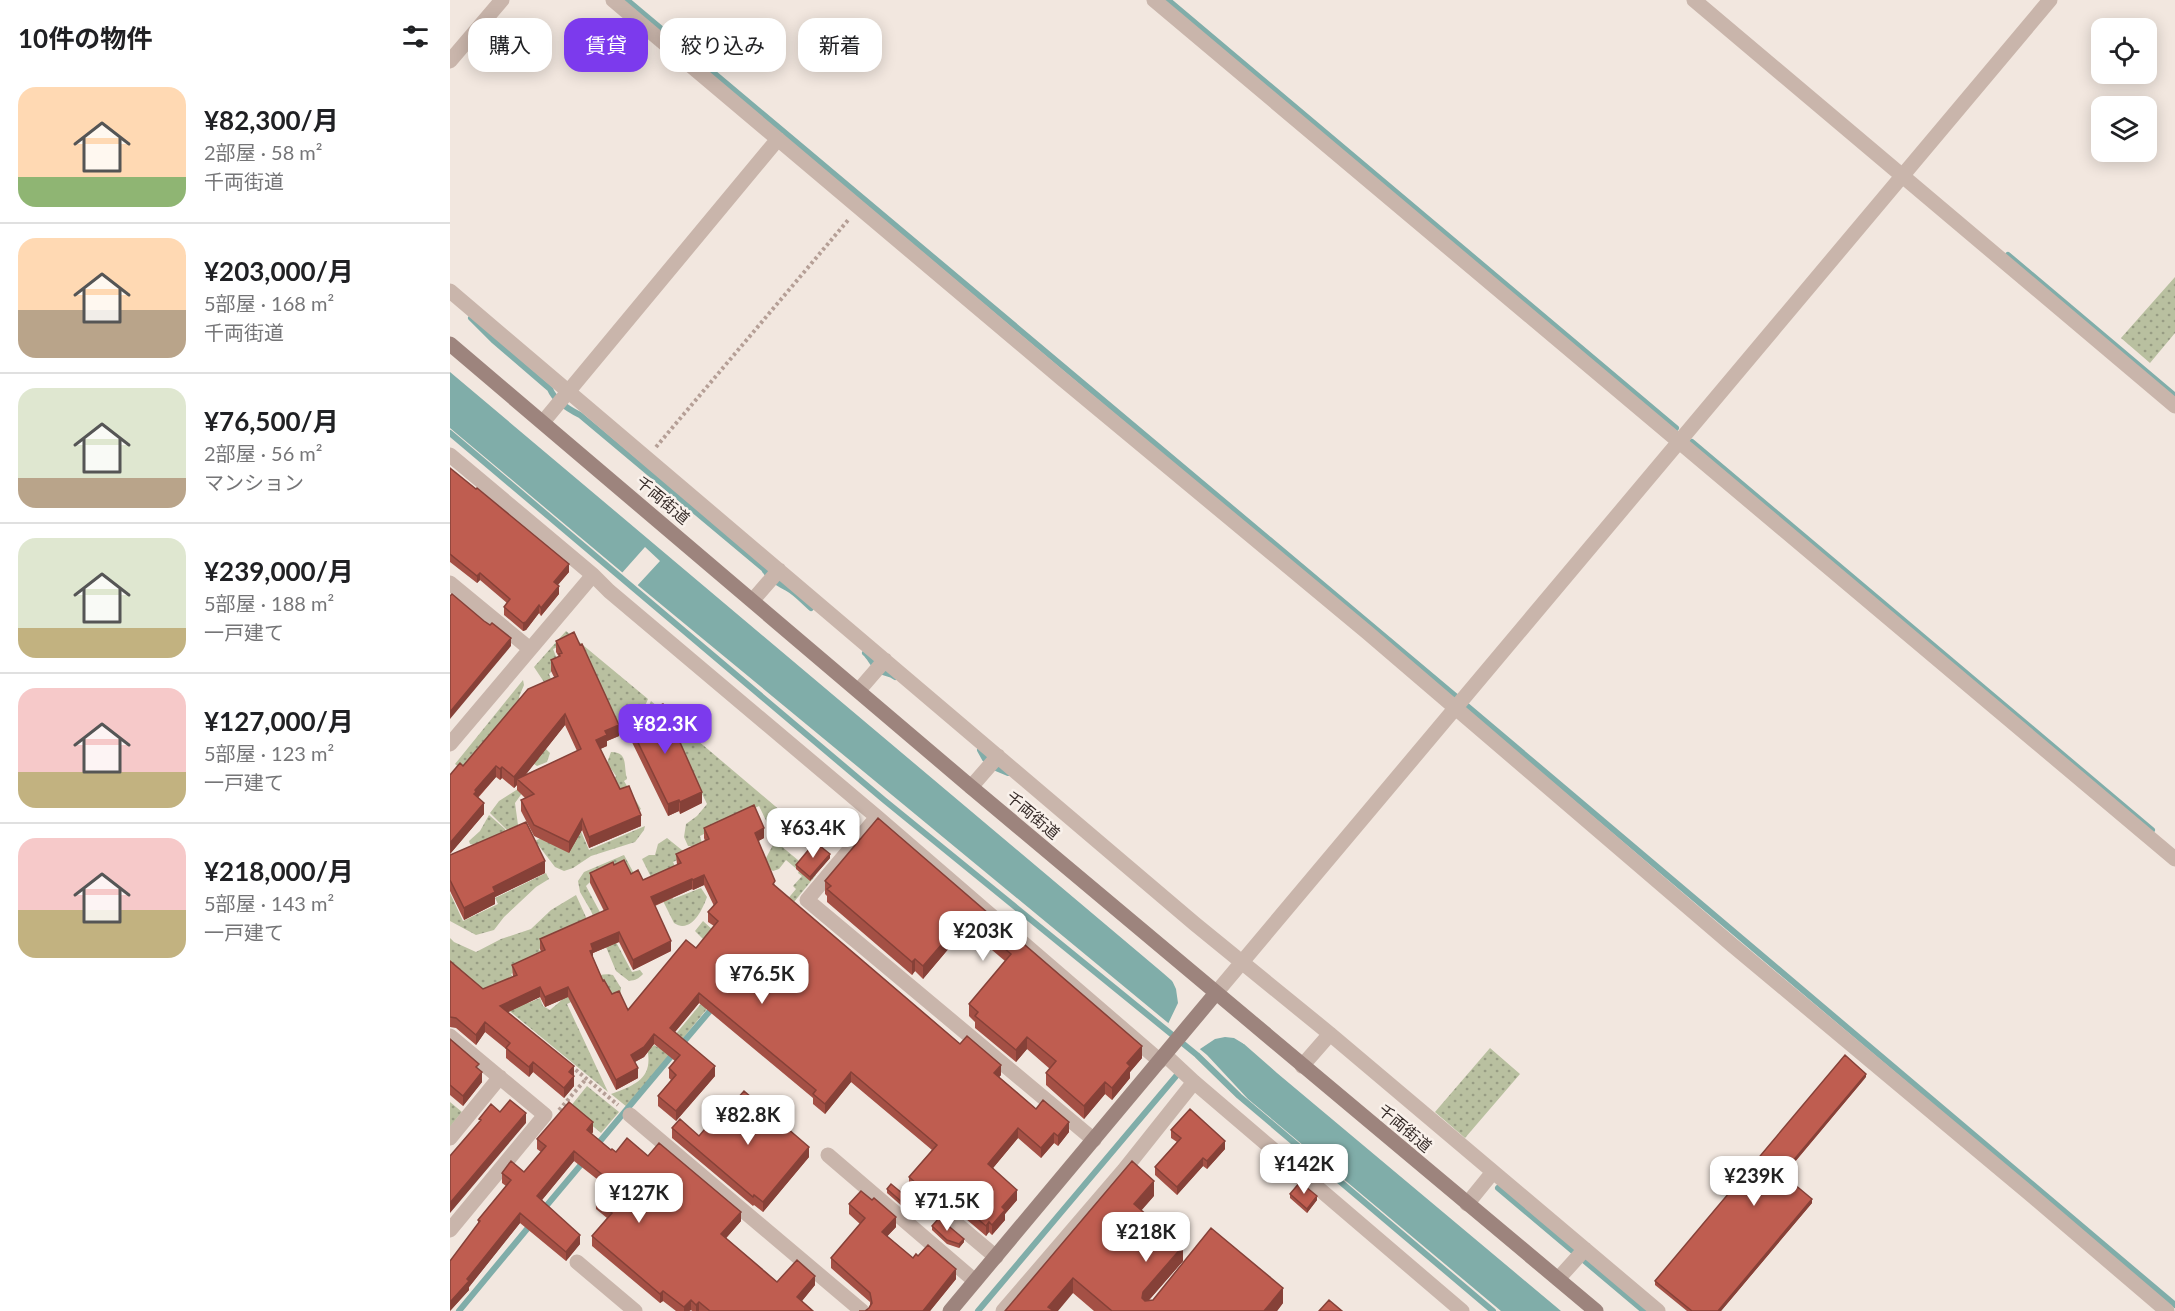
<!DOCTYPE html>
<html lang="ja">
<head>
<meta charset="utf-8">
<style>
	:root { --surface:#fff; --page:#f6f6f6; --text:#202124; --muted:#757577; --line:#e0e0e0; --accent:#7c3aed }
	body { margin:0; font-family:Lato,"Noto Sans JP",sans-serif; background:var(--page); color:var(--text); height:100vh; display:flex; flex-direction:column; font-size:22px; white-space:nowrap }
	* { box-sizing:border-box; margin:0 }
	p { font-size:20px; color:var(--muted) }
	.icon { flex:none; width:33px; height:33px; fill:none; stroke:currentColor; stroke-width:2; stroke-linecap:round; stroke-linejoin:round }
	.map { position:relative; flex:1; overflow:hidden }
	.side { display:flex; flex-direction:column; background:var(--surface); width:450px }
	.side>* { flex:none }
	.hud { position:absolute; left:18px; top:18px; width:570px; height:54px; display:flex; gap:12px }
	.tools { position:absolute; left:1641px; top:18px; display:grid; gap:12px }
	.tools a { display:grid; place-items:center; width:66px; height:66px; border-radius:12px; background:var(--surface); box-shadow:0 3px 15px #0003; font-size:30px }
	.price { position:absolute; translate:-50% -51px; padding:0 14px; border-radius:12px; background:#fff; color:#222; font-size:20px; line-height:39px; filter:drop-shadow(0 2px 3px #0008) }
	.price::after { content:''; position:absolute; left:50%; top:36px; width:18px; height:14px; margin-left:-9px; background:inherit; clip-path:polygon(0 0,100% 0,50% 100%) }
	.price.active { background:var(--accent); color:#fff }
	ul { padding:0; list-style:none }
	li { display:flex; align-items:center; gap:18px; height:150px; padding:0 18px }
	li+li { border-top:2px solid var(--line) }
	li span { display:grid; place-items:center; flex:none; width:168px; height:120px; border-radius:18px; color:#555 }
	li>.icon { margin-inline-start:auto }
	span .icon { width:72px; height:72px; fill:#fffc; stroke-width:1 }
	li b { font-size:26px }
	h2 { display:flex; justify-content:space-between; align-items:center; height:72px; padding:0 18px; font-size:26px }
	.pill { padding:0 21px; border-radius:18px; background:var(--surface); box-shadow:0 3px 15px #0003; font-size:21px; line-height:54px }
	.pill.active { background:var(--accent); color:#fff }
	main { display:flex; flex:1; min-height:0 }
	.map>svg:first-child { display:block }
	.green { fill:url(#green-dots) }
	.water { fill:#80ada9 }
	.pier { fill:#f2e7df }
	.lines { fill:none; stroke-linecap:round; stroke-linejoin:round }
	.stream { stroke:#80ada9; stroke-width:6 }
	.path { stroke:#b59f96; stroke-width:4; stroke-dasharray:3 3; stroke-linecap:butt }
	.street { stroke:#c9b5ab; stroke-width:15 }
	.secondary { stroke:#9d847d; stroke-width:15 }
	.wall { fill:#a45045; fill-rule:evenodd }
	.shaded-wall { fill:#864138 }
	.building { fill:#bf5d50; stroke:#864138; stroke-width:1.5; fill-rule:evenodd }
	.labels { text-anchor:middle; stroke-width:5; stroke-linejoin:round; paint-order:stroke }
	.street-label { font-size:16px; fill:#382d2a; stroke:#f9f1eb }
</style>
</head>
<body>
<main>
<section class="side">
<h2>10件の物件<svg class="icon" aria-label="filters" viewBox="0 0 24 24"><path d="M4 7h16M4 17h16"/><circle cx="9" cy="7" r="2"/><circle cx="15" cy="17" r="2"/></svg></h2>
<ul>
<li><span style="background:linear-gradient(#ffd9b3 75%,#8fb573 0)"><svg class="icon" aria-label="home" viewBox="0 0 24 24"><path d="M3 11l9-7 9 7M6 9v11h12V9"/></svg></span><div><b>¥82,300/月</b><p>2部屋 · 58 m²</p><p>千両街道</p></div></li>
<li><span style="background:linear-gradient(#ffd9b3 60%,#b9a48a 0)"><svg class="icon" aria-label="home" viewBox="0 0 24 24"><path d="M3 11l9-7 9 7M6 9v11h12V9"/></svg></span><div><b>¥203,000/月</b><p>5部屋 · 168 m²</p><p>千両街道</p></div></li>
<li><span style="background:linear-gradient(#dfe7d0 75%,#b9a48a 0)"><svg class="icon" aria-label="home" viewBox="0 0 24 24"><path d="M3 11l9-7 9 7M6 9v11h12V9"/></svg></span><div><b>¥76,500/月</b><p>2部屋 · 56 m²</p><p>マンション</p></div></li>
<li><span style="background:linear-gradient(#dfe7d0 75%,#c2b280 0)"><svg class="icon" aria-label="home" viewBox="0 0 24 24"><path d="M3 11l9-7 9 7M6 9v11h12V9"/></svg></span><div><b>¥239,000/月</b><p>5部屋 · 188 m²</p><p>一戸建て</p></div></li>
<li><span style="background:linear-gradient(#f6c9c9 70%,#c2b280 0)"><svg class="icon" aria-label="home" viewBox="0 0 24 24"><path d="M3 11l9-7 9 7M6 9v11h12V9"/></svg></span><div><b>¥127,000/月</b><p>5部屋 · 123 m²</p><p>一戸建て</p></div></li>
<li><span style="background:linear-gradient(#f6c9c9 60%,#c2b280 0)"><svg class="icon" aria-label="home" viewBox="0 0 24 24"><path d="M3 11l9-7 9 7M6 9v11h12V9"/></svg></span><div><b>¥218,000/月</b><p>5部屋 · 143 m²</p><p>一戸建て</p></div></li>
</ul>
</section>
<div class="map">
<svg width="1725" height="1311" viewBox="0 0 1725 1311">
	<defs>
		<pattern id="green-dots" width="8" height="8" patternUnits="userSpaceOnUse" patternTransform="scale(1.5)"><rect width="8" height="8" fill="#b9c0a0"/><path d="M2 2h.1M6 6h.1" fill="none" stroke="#979c83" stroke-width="1.8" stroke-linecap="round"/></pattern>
	</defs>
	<rect width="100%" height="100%" fill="#f2e7df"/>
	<!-- green -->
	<path class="green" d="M1725,277V333L1700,363L1671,338Z
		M116,631L198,699C192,715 180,725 172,740L133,653L118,642L103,649L109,664L99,674L102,681L96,685L84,667Z
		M73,680L74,685L69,697L70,704L14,771L5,764Z
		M201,701L339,818L323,835L309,806L250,836L252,843L246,846H238L234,837L236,824L247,816L257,804L214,715L195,714Z
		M88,741L100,753L97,762L87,766L84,764Z
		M161,752C179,752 173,766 177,779L174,781L191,809L188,811L162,802L164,780L166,776L157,763Z
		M68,789H75L65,803L68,825L73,834L58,831L40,813L49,801Z
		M39,815L55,829L56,833L27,846L20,844L19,841L30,831Z
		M124,815L139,850L195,826L194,830L185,842L141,856L123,868L114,871L105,867L85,841L118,824Z
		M217,838L238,855L223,862L228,872L214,879L223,899L251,888L257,897C252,911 241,934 224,923L192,859L199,855H205L208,844Z
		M325,841L366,875L177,1107L161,1094C189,1084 205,1077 196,1043L202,1047L204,1045L209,1048L217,1039L220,1041L346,889L343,886L352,876L348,873L349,871L336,860L329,869L323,871L317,867L315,860Z
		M174,855L187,879C170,878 149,871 136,886L182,972L190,970L193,974C188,979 186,980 179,981L166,971L141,911L130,892L128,881L134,872Z
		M96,873L99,879L86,887L54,917L44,930L26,935L0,921V893L13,921L48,904L45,898Z
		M126,895L140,926L89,949L94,960L61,974L78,1003L90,998L93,1006L100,1010C115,998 142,969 163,975L171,988L170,998L159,1004L154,986L117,1004L158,1092L0,962V938L4,942L26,952L51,939L81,929L101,910Z
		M253,921L264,931L259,945L245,931Z
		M1040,1048L1070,1074L1015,1138L985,1112Z
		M137,1086L169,1112L151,1133L120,1107Z
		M0,1102L12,1112L0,1127Z"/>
	<!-- water -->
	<path class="water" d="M0,372L713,973L827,1073L1111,1311H1051L798,1099L757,1055L173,573L0,428Z"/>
	<!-- pier -->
	<path class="pier" d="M0,429L171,574L195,547L210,561L186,587L0,432Z
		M719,974L796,1042L794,1044L784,1038L775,1037L765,1039L747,1051L717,1026L728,1003L726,989Z"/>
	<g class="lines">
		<!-- stream -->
		<path class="stream" d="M177,0L1003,694L1725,1305
			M718,0L1226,428
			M1558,255L1725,396
			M21,318L43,340L100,389C105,401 118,409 130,415L314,569C320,580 327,582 337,588C346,593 353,601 361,608
			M0,433L434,800L747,1055L789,1096L1043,1311
			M1242,442L1702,830
			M415,653C421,658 423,667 431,671C436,674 440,673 445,677
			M530,750L535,759L546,768L558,773
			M231,1045L265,1005
			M146,1146L224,1053
			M1048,1188L1194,1311
			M92,1211L134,1161
			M9,1311L82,1223
			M528,1311L727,1075"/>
		<!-- path -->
		<path class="path" d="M206,447L399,219
			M121,1066L168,1105
			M109,1110L136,1079"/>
		<!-- street -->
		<path class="street" d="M163,0L611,378L918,633L1281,944L1580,1194L1717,1311
			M704,0L1725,859
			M1244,0L1725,406
			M0,61L52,0
			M0,291L745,924L880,1034L1208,1311
			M93,422L328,139
			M0,455L143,575L159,591L427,817L710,1061
			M0,583L80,649
			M303,600L329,570
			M409,690L435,660
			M0,744L143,575
			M521,787L548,756
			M427,817L357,900L644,1140
			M766,993L1600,0
			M0,1036L95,1115L0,1230
			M715,1055L744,1082L1012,1311
			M852,1066L880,1034
			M180,1115L412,1311
			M0,1138L50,1077
			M378,1155L525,1281
			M483,1204L546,1257
			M1017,1204L1043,1172
			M127,1262L185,1311
			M1108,1279L1135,1249
			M553,1311L674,1170L744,1082"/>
		<!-- secondary -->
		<path class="secondary" d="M0,344L521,787L1146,1311
			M500,1311L766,993"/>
	</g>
	<!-- wall -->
	<path class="wall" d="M0,468L119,572L108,585L109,594L91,616L89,613L76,630L73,631L54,615V607L57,603L30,580L27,583L0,562Z
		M106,641L169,736L157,741V746L150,749L170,789L191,826L139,848L132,830L119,853L84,836L71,811V800L75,798L67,790V785L64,788L52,778L50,780L46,777L28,798L34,814L0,854V775L13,766L104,677L101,671V660L109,657L106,652ZM115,725L127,751L75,775Z
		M177,720L252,803L230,814L229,811L218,816L177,732Z
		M428,818L692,1058L680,1072V1078L662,1100L655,1094L634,1119L596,1085V1073L600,1069L577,1049L566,1062L525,1028V1022L519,1016V1004L555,961L516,928L473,979L465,971L462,975L377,902V896L375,894V881Z
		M254,828L314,838L308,841L325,886L510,1044L551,1075L549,1077L586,1109L619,1132L608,1146L604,1143L591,1158L568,1138L543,1168L567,1200L555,1214V1220L542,1235L539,1232L536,1236L489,1196L480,1195L474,1200L459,1187V1177L482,1150L401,1082L375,1114L363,1104V1098L249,1003L225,1032L265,1076L226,1121L208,1106V1096L221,1080L219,1078V1068L225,1061L204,1044L194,1057L185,1062L188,1078L166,1090L118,997L95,1007L90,997L58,1012L124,1066V1086L114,1098L83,1072L79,1077L56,1058V1049L35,1032L26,1045L6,1028L0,1027V961L33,989L63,977L62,965L91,952L90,949V939L154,911L140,883V873L164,865L193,880L227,865L226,854L255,841L254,838ZM254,885L264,906L258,912V922L264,926L246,948L178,1010L162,994L153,981L143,958V953L169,942L183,970L221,951L205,906L242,889L243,890Z
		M0,855L95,873L45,897V904L14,920L0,891Z
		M380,858L360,881L346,869V865Z
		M0,1039L29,1070L32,1082L13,1106L0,1095Z
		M1416,1077L1334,1175L1362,1203L1271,1311H1237L1205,1285V1281Z
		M263,1126L359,1157L313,1212L304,1205L303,1206L222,1138V1128L249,1136Z
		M721,1130L775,1149L757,1169L753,1166L727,1195L705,1175V1167L727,1142L721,1138Z
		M143,1132L142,1134L161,1150L166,1152L198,1156L291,1221L276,1238L327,1282L365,1285L352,1301L363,1311H242L241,1310L239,1311H226L213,1301L210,1303L142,1246V1236L157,1218L146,1209V1199L157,1187L124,1161L92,1200L130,1244L116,1261L70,1223L19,1287V1290L0,1311L28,1224V1220L56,1186L52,1183V1173L74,1172L91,1152L87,1149V1139Z
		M437,1189L458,1202L453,1207L437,1193Z
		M840,1194L867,1200L857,1213L840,1198Z
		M704,1196L691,1210L733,1261L699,1300L833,1303L827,1311H644L623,1293L555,1311Z
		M399,1204L446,1227L437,1236L463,1258L506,1279L480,1311H409H415L419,1308L420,1305V1302L381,1268V1258L410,1224L399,1214Z
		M482,1226L514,1242L509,1248L497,1244L482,1230Z"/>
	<!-- shaded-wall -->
	<path class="shaded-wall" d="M119,564V572L104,589V582Z
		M30,573V580L27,583V576Z
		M109,586V594L91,616V608Z
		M89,605V613L76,630L73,631V623Z
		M61,638V646L0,719V712Z
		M115,714V725L70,782L67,779V785L64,788V777Z
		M169,725V736L157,741V746L146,751V740L155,731Z
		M46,766V777L26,799L24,794L25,790Z
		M52,767V778L50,780V769Z
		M252,792V803L230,814V802Z
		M229,800V811L218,816V804Z
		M34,803V814L0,854V843Z
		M191,815V826L139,848V837Z
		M132,819V830L119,853V842Z
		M314,828V838L305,843V833Z
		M380,854V858L360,881V877Z
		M95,861V873L45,897V904L14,920V908L43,887Z
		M254,875V885L243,890V880Z
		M242,879V889L201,907V897Z
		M516,916V928L473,979V966Z
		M169,932V942L143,953V960L140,961L141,944Z
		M221,941V951L183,970V960Z
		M465,959V971L462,975V962Z
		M90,987V997L50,1016V1006Z
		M118,987V997L95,1007V997Z
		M249,993V1003L220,1038V1028Z
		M35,1022V1032L26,1045V1035Z
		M204,1034V1044L194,1057L181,1064V1055Z
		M577,1037V1049L566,1062V1050Z
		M692,1046V1058L680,1072V1078L662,1100V1088L677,1063Z
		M83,1062V1072L79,1077V1067Z
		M551,1065V1075L544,1083V1073Z
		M124,1066V1086L114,1098V1088L119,1072Z
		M265,1066V1076L226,1121V1111Z
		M188,1068V1078L166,1090V1080Z
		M32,1072V1082L13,1106V1096Z
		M401,1072V1082L375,1114V1104Z
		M1416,1074V1077L1332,1177V1174Z
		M655,1082V1094L634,1119V1106Z
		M76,1113V1123L0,1213V1203Z
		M143,1122V1132L137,1139V1130Z
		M619,1122V1132L608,1146V1136Z
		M568,1128V1138L538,1174V1164Z
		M604,1133V1143L591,1158V1148Z
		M775,1141V1149L757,1169V1161Z
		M359,1147V1157L313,1212V1202Z
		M124,1151V1161L87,1206V1196Z
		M753,1158V1166L727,1195V1187Z
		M704,1181V1196L684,1219V1204Z
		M480,1185V1195L474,1200V1190Z
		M567,1190V1200L555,1214V1220L542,1235V1225L552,1207Z
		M867,1196V1200L857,1213V1209Z
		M458,1198V1202L453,1207V1203Z
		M1362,1199V1203L1271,1311H1268Z
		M291,1212V1221L271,1244V1234Z
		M70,1213V1223L19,1287V1290L0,1311V1302L17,1279Z
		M446,1217V1227L432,1242V1232Z
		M539,1222V1232L536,1236V1226Z
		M130,1235V1244L116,1261V1252Z
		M514,1239V1242L509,1248V1244Z
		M733,1246V1261L693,1307L692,1298L693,1292Z
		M506,1269V1279L480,1311H473Z
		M365,1276V1285L347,1307V1297Z
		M623,1278V1293L608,1311H598V1307Z
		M833,1288V1303L827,1311H814Z
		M213,1291V1301L210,1303V1294Z
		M241,1300V1310L239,1311H234V1307Z
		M249,1302V1311H246V1305Z"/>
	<!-- building -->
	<path class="building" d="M0,468L26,489L27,488L119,564L104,582L109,586L91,608L89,605L76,622L73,623L54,607L60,599L30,573L27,576L0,554Z
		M2,594L34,621L40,625L42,623L61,638L0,712V596Z
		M124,632L130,645L132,644L169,725L155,731L157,735L146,740L170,789L179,786L191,815L139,837L132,819L119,842L84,825L71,800L84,794L67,779L131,749L115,714L64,777L52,767L50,769L46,766L25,790L26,792L24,794L34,803L0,843V775L10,763L13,766L78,689L108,676L101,660L110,656L109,654L112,653L106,641Z
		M213,704L252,792L230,802L229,800L218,804L177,720Z
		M304,805L314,828L305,833L325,881L323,884L510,1044L517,1036L551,1065L544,1073L586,1109L593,1100L619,1122L608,1136L604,1133L591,1148L568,1128L538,1164L567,1190L552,1207L555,1210L542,1225L539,1222L536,1226L489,1186L480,1185L474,1190L459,1177L487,1145L401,1072L375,1104L363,1094L366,1090L249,993L220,1028L265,1066L226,1111L208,1096L226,1075L219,1068L230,1055L204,1034L194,1047L181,1055L188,1068L166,1080L118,987L95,997L90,987L50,1006L124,1066L119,1072L124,1076L114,1088L83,1062L79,1067L56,1048L60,1043L35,1022L26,1035L6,1018L0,1017V961L33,989L67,975L62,965L95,950L90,939L158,909L140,873L163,862L164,865L174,860L181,874L188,870L193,880L231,863L226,854L259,839L254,828ZM254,875L267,902L258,912L268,921L246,948L236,940L178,1010L169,991L162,994L154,980L153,981L140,951L143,950L141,944L169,932L183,960L221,941L201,897L242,879L243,880Z
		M428,818L692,1046L677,1063L680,1066L662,1088L655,1082L634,1106L596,1073L606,1061L577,1037L566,1050L525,1016L528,1012L519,1004L561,954L516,916L473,966L465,959L462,962L377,889L381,886L375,881Z
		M76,822L95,861L43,887L45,892L14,908L0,880V855Z
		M365,842L380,854L360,877L346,865Z
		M0,1039L29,1064L26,1067L32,1072L13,1096L0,1085Z
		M1395,1055L1416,1074L1332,1174L1362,1199L1268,1311H1242L1205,1281Z
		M294,1091L359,1147L313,1202L304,1195L303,1197L222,1128L230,1119L249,1136L260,1123L263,1126Z
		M60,1100L76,1113L0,1203V1156L31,1120L29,1119L41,1104L50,1112Z
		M119,1102L143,1122L137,1130L161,1150L162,1149L166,1152L177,1138L198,1156L209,1143L291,1212L271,1234L327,1282L347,1260L365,1276L347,1297L363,1311H260L249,1302L246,1305L241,1300L234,1307L213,1291L210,1294L142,1236L162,1213L146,1199L161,1182L124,1151L87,1196L130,1235L116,1252L70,1213L17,1279L19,1281L0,1302V1261L30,1221L28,1220L61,1180L52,1173L61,1161L74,1172L96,1146L87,1139Z
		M740,1109L775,1141L757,1161L753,1158L727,1187L705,1167L731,1138L721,1130Z
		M682,1161L704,1181L684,1204L733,1246L693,1292L692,1298L695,1301L703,1300L761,1228L833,1288L814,1311H662L623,1278L598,1307L604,1311H555Z
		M850,1182L867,1196L857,1209L840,1194Z
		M441,1184L458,1198L453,1203L437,1189Z
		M411,1191L422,1200L424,1198L446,1217L432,1232L463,1258L466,1254L468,1256L478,1245L506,1269L473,1311H409H415L419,1308L422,1303L420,1293L381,1258L415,1218L399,1204Z
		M489,1218L514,1239L509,1244L497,1240L482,1226Z
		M879,1300L892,1311H869Z"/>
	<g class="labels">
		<!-- street labels -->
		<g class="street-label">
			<text transform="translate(213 500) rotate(40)" y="6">千両街道</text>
			<text transform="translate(583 815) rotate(40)" y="6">千両街道</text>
			<text transform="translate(955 1128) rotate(40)" y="6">千両街道</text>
		</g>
	</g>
</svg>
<div class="tools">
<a><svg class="icon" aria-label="locate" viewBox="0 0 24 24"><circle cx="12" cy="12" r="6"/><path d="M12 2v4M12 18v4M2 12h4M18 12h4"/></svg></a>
<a><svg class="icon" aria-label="layers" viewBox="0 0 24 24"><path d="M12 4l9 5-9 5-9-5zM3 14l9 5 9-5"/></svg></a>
</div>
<b class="price active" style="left:215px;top:755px">¥82.3K</b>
<b class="price" style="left:363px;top:859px">¥63.4K</b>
<b class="price" style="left:533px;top:962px">¥203K</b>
<b class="price" style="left:312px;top:1005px">¥76.5K</b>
<b class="price" style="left:298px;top:1146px">¥82.8K</b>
<b class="price" style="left:854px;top:1195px">¥142K</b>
<b class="price" style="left:1304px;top:1207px">¥239K</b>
<b class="price" style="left:189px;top:1224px">¥127K</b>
<b class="price" style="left:497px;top:1232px">¥71.5K</b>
<b class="price" style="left:696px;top:1263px">¥218K</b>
<div class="hud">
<a class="pill">購入</a>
<a class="pill active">賃貸</a>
<a class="pill">絞り込み</a>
<a class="pill">新着</a>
</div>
</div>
</main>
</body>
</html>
